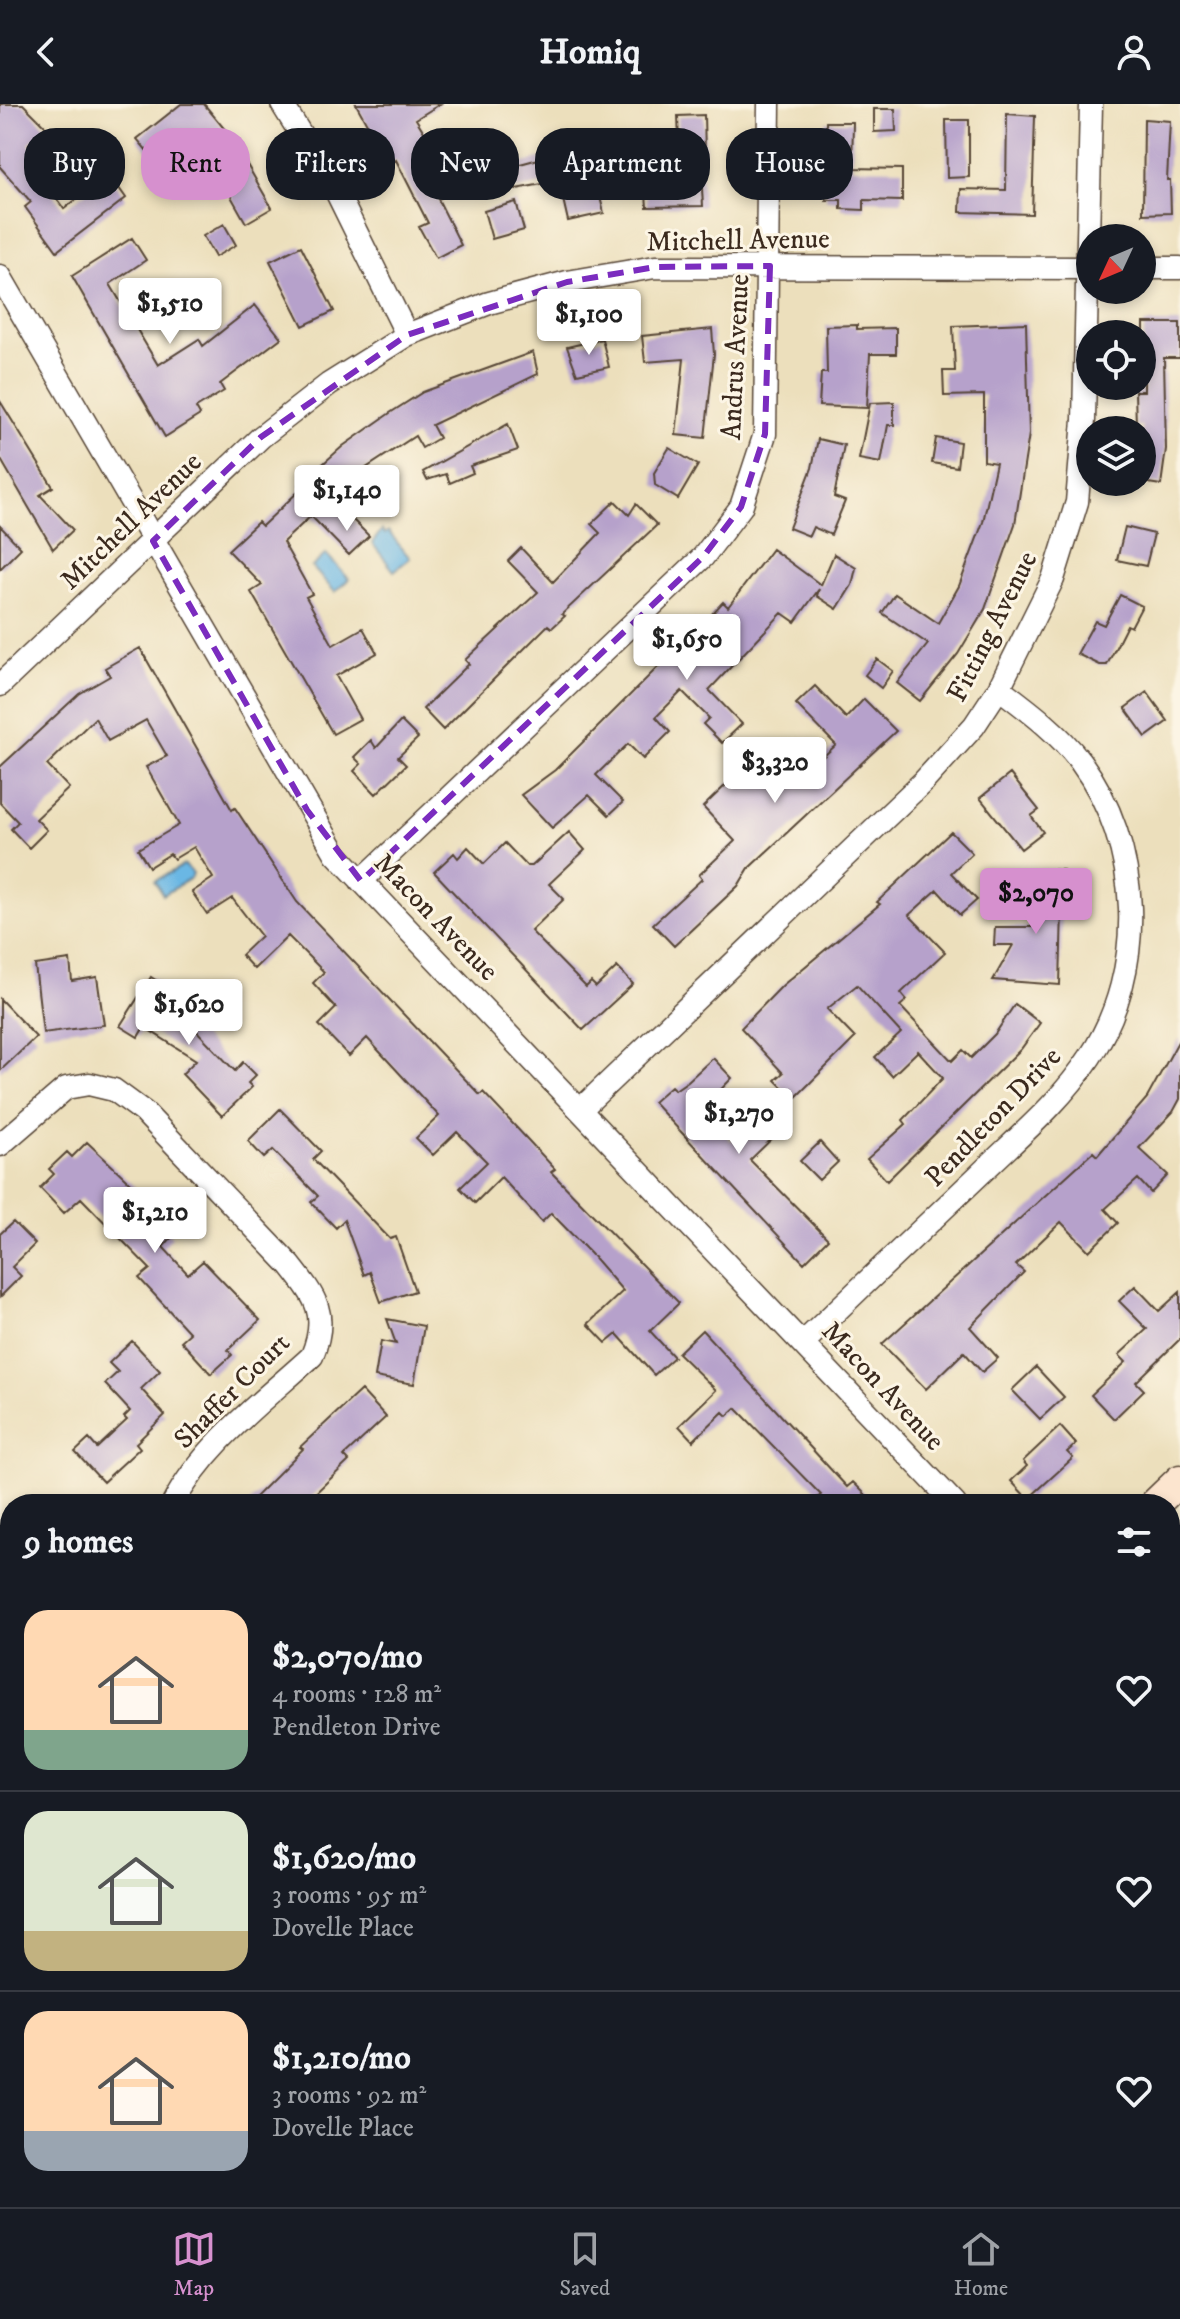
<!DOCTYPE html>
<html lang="en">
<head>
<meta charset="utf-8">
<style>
	:root { --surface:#171b24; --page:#242831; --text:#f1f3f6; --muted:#9ea1a6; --line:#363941; --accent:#d690ce }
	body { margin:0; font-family:"IM FELL DW Pica",serif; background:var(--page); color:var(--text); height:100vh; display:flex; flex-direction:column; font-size:30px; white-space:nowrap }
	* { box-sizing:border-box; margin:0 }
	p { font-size:26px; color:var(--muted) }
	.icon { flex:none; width:44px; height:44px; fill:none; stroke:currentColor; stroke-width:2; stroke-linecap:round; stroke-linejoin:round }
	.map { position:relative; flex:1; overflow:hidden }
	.panel { position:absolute; left:0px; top:1390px; width:1180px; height:714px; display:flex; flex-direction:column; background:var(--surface); border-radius:32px 32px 0 0; box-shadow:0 4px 12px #0003 }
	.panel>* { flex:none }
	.hud { position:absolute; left:24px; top:24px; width:1132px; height:72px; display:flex; gap:16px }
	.needle { width:52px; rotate:226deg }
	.tools { position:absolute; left:1076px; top:120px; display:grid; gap:16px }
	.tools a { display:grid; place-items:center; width:80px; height:80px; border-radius:50%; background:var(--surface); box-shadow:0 4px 12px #0003; font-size:40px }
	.price { position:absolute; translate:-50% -68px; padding:0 18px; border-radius:8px; background:#fff; color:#222; font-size:26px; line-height:52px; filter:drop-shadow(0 2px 4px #0008) }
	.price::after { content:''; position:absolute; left:50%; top:48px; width:24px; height:18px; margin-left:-12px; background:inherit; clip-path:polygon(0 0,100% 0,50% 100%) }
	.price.current { background:var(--accent); color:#111 }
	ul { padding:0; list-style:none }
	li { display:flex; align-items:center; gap:24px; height:200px; padding:0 24px }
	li+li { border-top:2px solid var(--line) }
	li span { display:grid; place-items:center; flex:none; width:224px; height:160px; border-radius:24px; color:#555 }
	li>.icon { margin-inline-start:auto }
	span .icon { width:96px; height:96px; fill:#fffc; stroke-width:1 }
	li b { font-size:34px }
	h2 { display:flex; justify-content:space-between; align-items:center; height:96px; padding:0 24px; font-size:34px }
	.pill { padding:0 28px; border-radius:32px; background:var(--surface); box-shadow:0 4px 12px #0003; font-size:28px; line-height:72px }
	.pill.current { background:var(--accent); color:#111 }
	header { display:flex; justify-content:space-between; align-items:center; height:104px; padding:0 24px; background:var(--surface); font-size:36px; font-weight:700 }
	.dock { display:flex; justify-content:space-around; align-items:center; height:112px; border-top:2px solid var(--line); background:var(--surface); font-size:22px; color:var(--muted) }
	.dock a { display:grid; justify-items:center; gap:4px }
	.dock .current { color:var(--accent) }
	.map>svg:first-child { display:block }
	.forest { fill:#74a865; stroke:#586942; stroke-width:2 }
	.water { fill:#6ab7e4; stroke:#527081; stroke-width:2 }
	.building { fill:#b6a1cb }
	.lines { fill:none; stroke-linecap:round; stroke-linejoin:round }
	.street-casing { stroke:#564536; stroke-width:25 }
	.secondary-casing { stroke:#564536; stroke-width:33 }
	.street { stroke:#fff; stroke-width:22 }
	.secondary { stroke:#fce5cf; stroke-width:30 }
	.marked { fill:none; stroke:#7b2cbf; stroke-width:6; stroke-dasharray:16 10; stroke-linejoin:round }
	.labels { text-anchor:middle; stroke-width:6; stroke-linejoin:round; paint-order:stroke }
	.street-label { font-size:28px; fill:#3b2a1e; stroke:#fcf5e5 }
</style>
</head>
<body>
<header><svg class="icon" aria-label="back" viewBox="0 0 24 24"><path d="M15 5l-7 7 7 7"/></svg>Homiq<svg class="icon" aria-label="person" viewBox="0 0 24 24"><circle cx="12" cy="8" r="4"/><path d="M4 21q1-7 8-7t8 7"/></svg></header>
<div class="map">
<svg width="1180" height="2103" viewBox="0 0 1180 2103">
	<rect width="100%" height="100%" fill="#fcf5e5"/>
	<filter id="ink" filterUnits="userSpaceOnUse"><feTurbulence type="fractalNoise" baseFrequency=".0125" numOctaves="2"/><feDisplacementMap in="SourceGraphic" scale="16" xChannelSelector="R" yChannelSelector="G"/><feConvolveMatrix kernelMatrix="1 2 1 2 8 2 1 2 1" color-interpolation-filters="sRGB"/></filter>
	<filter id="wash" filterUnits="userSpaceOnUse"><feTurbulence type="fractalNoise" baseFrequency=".006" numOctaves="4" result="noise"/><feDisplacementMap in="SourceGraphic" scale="32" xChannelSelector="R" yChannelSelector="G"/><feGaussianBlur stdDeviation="1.8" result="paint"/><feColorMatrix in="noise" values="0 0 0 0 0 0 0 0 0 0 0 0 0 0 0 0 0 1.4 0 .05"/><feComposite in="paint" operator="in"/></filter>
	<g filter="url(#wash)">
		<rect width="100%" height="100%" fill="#ecdfbc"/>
		<!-- forest -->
		<path class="forest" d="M1170,1912L1180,1915V2022H1170Z"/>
		<!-- water -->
		<path class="water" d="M382,426L385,430L388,427L410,454L394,467L372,439Z
			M326,450L349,475L335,488L312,463Z
			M184,761L193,769L191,774L163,791L155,777Z"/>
		<g id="blocks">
			<!-- building -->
			<path class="building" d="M0,0H23L46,23L29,40L50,65L41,73L64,105L109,70L126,94L57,147L25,103L31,98L0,63Z
				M181,0H204L245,50L242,52L272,104L246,119L219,71L213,76L198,57L172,77L137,35Z
				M356,0H440L416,15L429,36L419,42L444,92L438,95L461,141L436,154L419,123L428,119L396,56L389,60Z
				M874,5H895L896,27L874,28Z
				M1007,10L1035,12L1032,110L960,108L961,85L1006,86Z
				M704,11L705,49H700L703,102L647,103L645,77L669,76V65H680L678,12Z
				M1144,15L1170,17L1167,76H1170L1171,109L1143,110Z
				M946,16H969V73L947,74Z
				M826,18H853L852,64L902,65V97L864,96V106L841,105V96H826Z
				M557,50L563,76L516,85L509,63Z
				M578,71L581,85L597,81L604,109L568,117L560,82Z
				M516,98L524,126L492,135L484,107Z
				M224,120L236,141L215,153L203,132Z
				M132,134L146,156L110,180L158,261L199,235L203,242L255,201L281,234L220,280L224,287L196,304L200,311L165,333L72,172Z
				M301,142L334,207L303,222L270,157Z
				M1026,219L1029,330L1015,420L985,505L958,550L920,597L897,579L928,540L882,509L895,490L938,519L959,482L983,418L996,359L984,357V291L944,292L943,267H955L953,222Z
				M1144,219H1180V254H1164L1166,345L1161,381L1142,378V322H1136L1135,287H1144Z
				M857,221V225L896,224V250H870L867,304L819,302L821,269H827L826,222Z
				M712,225L714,250L705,334L676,331L684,255L645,258L642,232Z
				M602,235L609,263L577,270L567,243Z
				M533,248L538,270L432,321L439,334L422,344L415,332L345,378L355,390L340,403L369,432L349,451L311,412L283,438L312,490L306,493L333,541L363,524L377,549L336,572L360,615L333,630L251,488L262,481L228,446L258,418L262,422L302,384L299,381L343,342L390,309L423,288Z
				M0,297L53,383L40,391L73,426L53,445L0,354Z
				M894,298V321H888L881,359L859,355L870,299Z
				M508,320L518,346L470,362L473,369L450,379L446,370L427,376L423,368Z
				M936,334L960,338L957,363L932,359Z
				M818,335L844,341L834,393L845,397L831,431L813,423L809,432L789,424L812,364Z
				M669,344L698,361L678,395L655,381L654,369Z
				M615,397L629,411L636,400L657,421L562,510L565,512L552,524L548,521L443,626L423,605L469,560L465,556L538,488L508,457L521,444L553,478L600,429L591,420Z
				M0,422L21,444L0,465Z
				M1125,423L1154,430L1146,462L1117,456Z
				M772,445L821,481L834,450L856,464L852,481L837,505L817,492L819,485L795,518L782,509L709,586L742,620L722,639L703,620L709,614L682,587L656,613L670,628L643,655L628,640L596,671L623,698L609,711L589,691L552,724L521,691L555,666L678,543L683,547L714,516L710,512L723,498L728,503Z
				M1120,491L1142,502L1131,523L1127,521L1107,561H1100L1077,550L1095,517L1104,521Z
				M140,544L232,706L235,704L297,798L480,991L483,988L528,1036L555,1065L551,1068L679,1199L650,1227L674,1253L654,1271L617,1230L606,1239L588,1220L623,1187L591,1150L551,1109L542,1118L501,1073L475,1099L460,1084L487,1058L457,1028L433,1051L416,1034L439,1012L367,934L349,952L319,921L336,904L313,879L324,868L288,832L254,865L241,851L261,832L232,794L207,810L192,788L213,774L194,743L174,755L170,750L149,763L138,745L179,721L146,663L167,652L146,616L108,637L95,614L47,661L69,684L36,715L47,726L29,744L11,725L18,718L0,699V663L79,590L110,572L105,564Z
				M877,555L893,567L881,584L865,571Z
				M815,582L846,614L864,595L896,627L749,764L738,782L674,842L653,820L702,775L699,771L735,737L703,703L731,676L738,684L778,645L803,671L836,641L796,600Z
				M1147,588L1168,617L1146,633L1125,604Z
				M401,617L418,634L398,653L406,661L376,690L354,667L361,660L354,653L371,636L376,644Z
				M1010,670L1039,706L1031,712L1043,728L1021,745L980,694Z
				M569,728L585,746L549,780L564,795L531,827L586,883L591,878L596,883L617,863L633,880L583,926L434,768L454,749L458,754L468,743L484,760L505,739L527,762H532Z
				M951,728L972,749L951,769L977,796L960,811L937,786L909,811L945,848L901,889L907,896L900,902L952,957L963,946L971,954L995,930L1015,900L1040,919L1021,945L887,1077L867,1055L906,1020L903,1016L943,974L918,947L892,972L875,953L901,929L857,881L827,905L855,934L794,995L775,976L783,969L741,924L783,881L880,800L877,798Z
				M1034,765L1063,766L1060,881L993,876L1013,841H994L995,823H1032Z
				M70,856L72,877L97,873L104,921L43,929L35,861Z
				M151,873L168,884L162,892L195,913L190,920L235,967L243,958L256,971L248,979L252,983L222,1012L182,970L196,956L144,923L138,933L120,922Z
				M0,895L36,933L0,967Z
				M1180,934V995L1173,1008L1139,1044L1168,1071L1151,1089L1138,1075L1105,1105L1118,1119L1089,1147L1061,1118L1016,1161L1024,1168L970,1223L998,1254L982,1268L964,1248L926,1285L882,1240L1093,1048L1097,1052L1147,994Z
				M713,954L732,974L701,1006L731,1037L767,1003L785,1022L750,1056L828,1135L804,1159L653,998L671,982L675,986L688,977Z
				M280,1005L321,1047L313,1055L390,1135L396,1133L415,1187L381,1198L370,1168L364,1171L344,1116L336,1124L311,1098L318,1092L273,1046L264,1054L248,1037Z
				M87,1038L162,1109L156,1116L172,1133L163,1143L188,1170L203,1157L260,1216L228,1246L232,1251L211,1270L181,1237L190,1229L139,1174L150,1165L81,1094L64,1109L40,1084L54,1070L49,1065L67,1048L72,1053Z
				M820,1038L838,1058L819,1076L800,1057Z
				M13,1118L35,1140L12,1163L21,1172L0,1193V1130Z
				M1135,1182L1159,1207L1180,1188V1235L1136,1278L1144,1286L1114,1315L1091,1291L1126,1258L1119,1251L1147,1225L1119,1197Z
				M387,1215L424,1222L414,1280L375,1273L381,1237L396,1240Z
				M702,1226L847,1383L853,1378L875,1400H810L821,1391L736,1304L727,1312L723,1308L693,1337L679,1322L716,1286L678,1249Z
				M132,1237L160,1267L141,1285L165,1311L136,1339L140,1344L103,1378L75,1348L89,1335L97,1344L127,1316L124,1313L130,1307L105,1280L118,1268L109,1259Z
				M1036,1263L1064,1293L1040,1315L1012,1286Z
				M361,1286L386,1313L344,1352L349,1357L304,1400H248L303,1345L300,1343Z
				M1060,1322L1076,1340L1067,1348L1073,1354L1028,1395L1011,1377L1027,1362L1023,1357Z"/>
		</g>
	</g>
	<g filter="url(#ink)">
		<use href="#blocks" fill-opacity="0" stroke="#564536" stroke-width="2"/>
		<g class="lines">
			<!-- street casing -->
			<g class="street-casing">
				<path id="street" d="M282,0L335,85L407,231
					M1142,164H1180
					M0,172L336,750L955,1400
					M0,581L261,333L329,280L407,231L489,199L567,178L655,163L1090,164
					M361,777L703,453L741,403L765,330L769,0
					M581,1005L924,677L974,622L999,584L1053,475L1077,398L1084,316L1091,0
					M0,1041L66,984L89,980L114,986L144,1008L290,1161C316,1194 329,1210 312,1252C263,1297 204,1340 173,1400
					M803,1239C861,1183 920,1127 978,1072C1017,1034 1060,999 1090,953C1148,866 1142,741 1080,657C1058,628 1028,606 999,584
					M0,1601L10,1591"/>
			</g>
			<!-- secondary casing -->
			<g class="secondary-casing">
				<path id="secondary" d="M1155,1400L1180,1376
					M0,1634L10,1644
					M459,2094L468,2103
					M422,2103L432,2094"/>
			</g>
			<!-- street -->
			<use href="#street" class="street"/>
			<!-- secondary -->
			<use href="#secondary" class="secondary"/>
		</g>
	</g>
	<!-- marked area -->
	<path class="marked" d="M770,162L765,330L741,403L703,453L361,777L307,706L153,437L261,333L407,231L567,178L655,163Z"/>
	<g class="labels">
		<!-- street labels -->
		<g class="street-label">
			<text transform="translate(738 135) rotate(-1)" y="10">Mitchell Avenue</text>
			<text transform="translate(734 253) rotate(-87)" y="10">Andrus Avenue</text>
			<text transform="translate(130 416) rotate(-44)" y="10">Mitchell Avenue</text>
			<text transform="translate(991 522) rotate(-63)" y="10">Fitting Avenue</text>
			<text transform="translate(437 812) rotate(46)" y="10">Macon Avenue</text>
			<text transform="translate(992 1012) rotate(-46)" y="10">Pendleton Drive</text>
			<text transform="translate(884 1281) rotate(47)" y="10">Macon Avenue</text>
			<text transform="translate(231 1286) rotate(-45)" y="10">Shaffer Court</text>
		</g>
	</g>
</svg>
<div class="tools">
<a><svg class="needle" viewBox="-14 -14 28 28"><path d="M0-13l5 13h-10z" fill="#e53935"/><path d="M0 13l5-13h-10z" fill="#9ea1a6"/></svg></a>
<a><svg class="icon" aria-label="locate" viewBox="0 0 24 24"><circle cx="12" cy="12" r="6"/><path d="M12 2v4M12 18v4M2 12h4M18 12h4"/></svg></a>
<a><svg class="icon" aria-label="layers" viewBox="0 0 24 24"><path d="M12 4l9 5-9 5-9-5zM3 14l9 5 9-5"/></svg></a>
</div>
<b class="price" style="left:170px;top:242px">$1,510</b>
<b class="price" style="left:589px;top:253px">$1,100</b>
<b class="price" style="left:347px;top:429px">$1,140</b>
<b class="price" style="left:687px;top:578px">$1,650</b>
<b class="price" style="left:775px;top:701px">$3,320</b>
<b class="price current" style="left:1036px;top:832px">$2,070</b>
<b class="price" style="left:189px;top:943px">$1,620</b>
<b class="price" style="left:739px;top:1052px">$1,270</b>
<b class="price" style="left:155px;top:1151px">$1,210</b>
<div class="hud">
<a class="pill">Buy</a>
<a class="pill current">Rent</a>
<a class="pill">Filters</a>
<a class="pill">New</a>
<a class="pill">Apartment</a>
<a class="pill">House</a>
</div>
<section class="panel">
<h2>9 homes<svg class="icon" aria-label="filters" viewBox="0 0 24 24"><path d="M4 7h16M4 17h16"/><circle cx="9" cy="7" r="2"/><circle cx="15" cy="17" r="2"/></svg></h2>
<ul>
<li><span style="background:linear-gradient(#ffd9b3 75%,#7fa58c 0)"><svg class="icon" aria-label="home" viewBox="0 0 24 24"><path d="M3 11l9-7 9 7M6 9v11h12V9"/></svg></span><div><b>$2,070/mo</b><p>4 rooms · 128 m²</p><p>Pendleton Drive</p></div><svg class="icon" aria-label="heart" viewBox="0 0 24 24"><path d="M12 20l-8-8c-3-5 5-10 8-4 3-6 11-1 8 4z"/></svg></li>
<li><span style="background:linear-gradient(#dfe7d0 75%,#c2b280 0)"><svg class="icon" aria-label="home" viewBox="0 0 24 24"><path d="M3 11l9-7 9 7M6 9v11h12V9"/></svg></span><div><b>$1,620/mo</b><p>3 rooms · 95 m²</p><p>Dovelle Place</p></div><svg class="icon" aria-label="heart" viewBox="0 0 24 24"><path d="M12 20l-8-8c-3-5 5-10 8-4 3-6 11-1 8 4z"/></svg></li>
<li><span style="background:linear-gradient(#ffd9b3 75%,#9aa5b1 0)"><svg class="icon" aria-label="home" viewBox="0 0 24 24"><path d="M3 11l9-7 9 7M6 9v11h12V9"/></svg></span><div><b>$1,210/mo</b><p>3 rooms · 92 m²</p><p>Dovelle Place</p></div><svg class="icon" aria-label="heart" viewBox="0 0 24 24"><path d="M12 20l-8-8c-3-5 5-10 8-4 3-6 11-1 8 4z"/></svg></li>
</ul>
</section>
</div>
<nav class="dock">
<a class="current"><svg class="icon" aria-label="map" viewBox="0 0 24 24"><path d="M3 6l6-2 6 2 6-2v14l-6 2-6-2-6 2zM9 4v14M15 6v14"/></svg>Map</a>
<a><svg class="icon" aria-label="saved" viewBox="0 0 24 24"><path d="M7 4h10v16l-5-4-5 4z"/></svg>Saved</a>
<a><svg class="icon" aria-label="home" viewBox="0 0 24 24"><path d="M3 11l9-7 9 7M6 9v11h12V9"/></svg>Home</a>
</nav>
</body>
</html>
